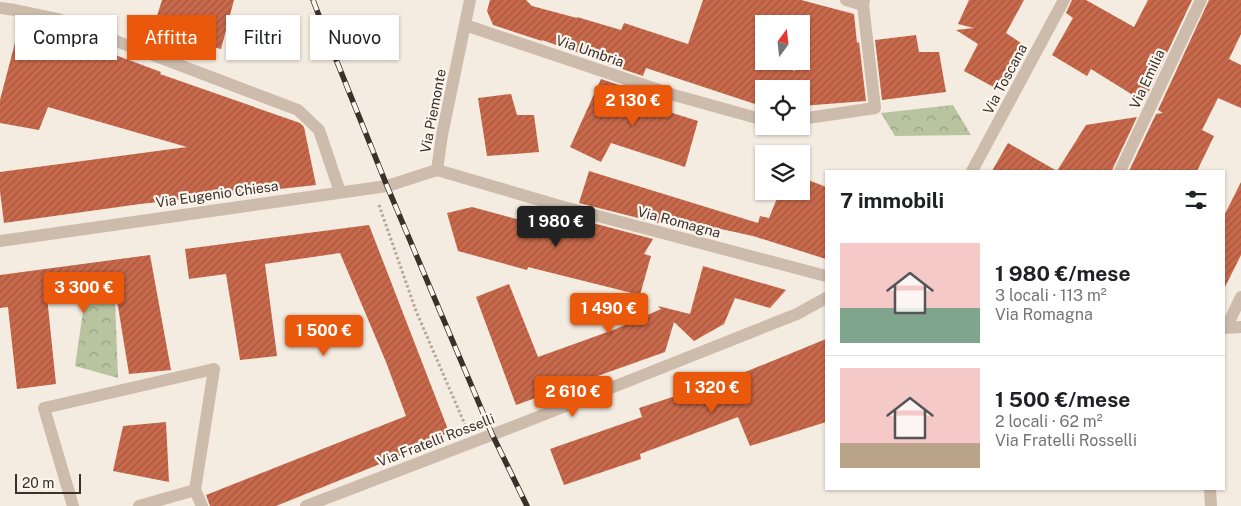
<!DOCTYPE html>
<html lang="it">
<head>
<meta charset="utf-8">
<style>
	:root { --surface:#fff; --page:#f6f6f6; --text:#202124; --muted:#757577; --line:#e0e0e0; --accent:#ea580c }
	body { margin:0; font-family:"Public Sans",sans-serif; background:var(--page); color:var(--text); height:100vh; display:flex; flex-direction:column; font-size:19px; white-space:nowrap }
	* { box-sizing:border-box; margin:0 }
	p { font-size:16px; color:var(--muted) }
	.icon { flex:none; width:28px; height:28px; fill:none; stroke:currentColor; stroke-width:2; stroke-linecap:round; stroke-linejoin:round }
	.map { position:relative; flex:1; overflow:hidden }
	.details { position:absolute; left:825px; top:170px; width:400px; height:320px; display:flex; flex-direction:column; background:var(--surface); border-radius:0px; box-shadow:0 1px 4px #0004 }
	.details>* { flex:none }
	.top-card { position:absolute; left:15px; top:15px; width:475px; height:45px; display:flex; gap:10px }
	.needle { width:32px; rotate:15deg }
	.fabs { position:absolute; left:755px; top:15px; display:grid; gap:10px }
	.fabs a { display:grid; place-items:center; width:55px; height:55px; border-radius:0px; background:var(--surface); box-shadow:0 1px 4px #0004; font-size:25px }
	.scale { position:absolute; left:15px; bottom:12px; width:66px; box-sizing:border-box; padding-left:5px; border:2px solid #3b302b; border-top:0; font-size:14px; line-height:18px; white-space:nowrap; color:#3b302b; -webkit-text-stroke:4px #fbf5ee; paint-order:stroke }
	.price { position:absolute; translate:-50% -42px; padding:0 11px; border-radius:5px; background:var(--accent); color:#fff; font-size:16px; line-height:32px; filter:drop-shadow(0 1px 2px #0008) }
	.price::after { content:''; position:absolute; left:50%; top:30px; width:15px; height:11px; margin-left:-8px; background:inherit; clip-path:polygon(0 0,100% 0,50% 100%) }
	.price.active { background:#222; color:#fff }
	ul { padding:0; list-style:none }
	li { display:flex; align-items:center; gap:15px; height:125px; padding:0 15px }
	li+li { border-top:1px solid var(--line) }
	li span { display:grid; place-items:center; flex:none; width:140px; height:100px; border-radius:0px; color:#555 }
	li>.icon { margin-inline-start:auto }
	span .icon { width:60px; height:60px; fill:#fffc; stroke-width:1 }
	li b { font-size:21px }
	h2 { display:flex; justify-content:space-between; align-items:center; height:60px; padding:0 15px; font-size:21px }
	.chip { padding:0 18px; border-radius:0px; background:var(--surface); box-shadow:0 1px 4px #0004; font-size:18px; line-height:45px }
	.chip.active { background:var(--accent); color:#fff }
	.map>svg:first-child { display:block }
	.forest { fill:url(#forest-crowns) }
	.building { fill:url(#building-hatch); fill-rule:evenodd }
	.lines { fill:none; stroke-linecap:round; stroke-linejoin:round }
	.path { stroke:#b9a596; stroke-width:3; stroke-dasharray:2.5 2.5; stroke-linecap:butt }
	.street { stroke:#cdbbac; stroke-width:12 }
	.rail-casing { stroke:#3b302b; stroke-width:5.5 }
	.rail { stroke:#fbf5ee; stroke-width:4; stroke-dasharray:11; stroke-linecap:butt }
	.labels { text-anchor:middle; stroke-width:4.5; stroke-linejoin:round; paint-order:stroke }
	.street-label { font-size:14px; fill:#3b302b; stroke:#fbf5ee }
</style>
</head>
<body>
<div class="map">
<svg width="1241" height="506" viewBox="0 0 1241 506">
	<defs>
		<pattern id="forest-crowns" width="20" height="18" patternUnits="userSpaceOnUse" patternTransform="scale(1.25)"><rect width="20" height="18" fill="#b8c4a0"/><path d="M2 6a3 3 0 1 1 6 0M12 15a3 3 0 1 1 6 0" fill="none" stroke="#97a083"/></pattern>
		<pattern id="building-hatch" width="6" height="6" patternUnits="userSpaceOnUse" patternTransform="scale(1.25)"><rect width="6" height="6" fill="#c8694b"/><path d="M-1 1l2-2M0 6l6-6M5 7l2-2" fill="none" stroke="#a4573f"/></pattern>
	</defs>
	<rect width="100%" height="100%" fill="#f4ebe1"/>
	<!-- forest -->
	<path class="forest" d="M953,105L971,135L895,136L881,113Z
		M85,298L115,300L118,378L75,366Z"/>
	<!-- building -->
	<path class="building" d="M162,0H234L221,49L152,32Z
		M490,0H526L532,6L577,18V17L621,30L624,23L688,44L703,0H801L854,14L857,43L859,42L866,101L801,106V89H764V107L646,68L643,76L607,64L608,63L542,40V41L493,25L487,11ZM764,24H801V61H798L795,71L768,61H764Z
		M969,0H1024L1006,33L1024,45L999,90L964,71L978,44L956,30L974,28L958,24Z
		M1072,0H1086L1134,27L1148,0H1192L1144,102L1091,69L1087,76L1052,55L1073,18L1066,13Z
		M1209,0H1241V34L1229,59L1241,65V108L1218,98L1202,130L1214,136L1197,171H1129L1156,114L1163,113L1158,110Z
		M21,20L161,72L160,74L300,123L304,127L316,185L140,204L4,223L0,191V172L187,147L48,107L39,130L0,123V100Z
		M916,35L919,52H939L946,92L882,100L875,40Z
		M601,79L637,91L634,101L698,121L685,167L611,143L601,162L570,147Z
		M511,94L517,115H534L539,152L487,156L478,98Z
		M1137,117L1113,168L1112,171H992L1008,143L1057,171L1086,125Z
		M589,171L758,223L760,216L769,218L780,191H801V177L826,187V259L753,236L666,217L662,224L579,203Z
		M1241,182V255L1224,289V216Z
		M472,207L569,233L574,218L653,239L644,254L651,256L640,295L528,267L527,270L458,251L447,213Z
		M369,225L449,432L422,447L276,506H210L206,495L406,416L386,362L340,253L265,264L277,356L240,360L226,274L189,279L185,249Z
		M150,255L171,370L129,374L115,288L47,297L56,384L17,389L8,307L0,308V275Z
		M703,266L786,290L770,308L735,298L724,324L694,341L674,322L665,352L516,405L476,297L509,284L538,357L616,329L661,309L658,306L690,314Z
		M826,339V422L750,446L738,417L640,454L641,459L564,485L550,449L642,417L639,408L706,386V388Z
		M166,422L169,482L113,471L123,426Z"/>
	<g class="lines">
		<!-- path -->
		<path class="path" d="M379,205L416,311L466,427"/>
		<!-- street -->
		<path class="street" d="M846,0L863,5
			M0,8L15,10L58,19L298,110L319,130L340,192
			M465,25L674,95L764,120
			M801,119L875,108L863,5L864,0
			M437,170L560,206L826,276
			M437,170L442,135L470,0
			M972,171L1064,0
			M1120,171L1201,0
			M0,241L387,186L437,170
			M1224,328L1241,327
			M1226,328L1241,297
			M1210,489L1211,506
			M73,506L44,408L214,369L195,490L202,506
			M139,506L195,490
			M306,506L520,424L797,314L826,298"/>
		<!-- rail casing -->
		<g class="rail-casing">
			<path id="rail" d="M313,0L329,42L387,186L492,434L527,506"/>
		</g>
		<!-- rail -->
		<use href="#rail" class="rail"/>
	</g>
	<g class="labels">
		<!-- street labels -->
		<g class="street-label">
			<text transform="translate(590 51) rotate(19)" y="5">Via Umbria</text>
			<text transform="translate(1005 79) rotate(-62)" y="5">Via Toscana</text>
			<text transform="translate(1147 79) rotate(-65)" y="5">Via Emilia</text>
			<text transform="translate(433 111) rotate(-79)" y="5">Via Piemonte</text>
			<text transform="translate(217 194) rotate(-8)" y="5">Via Eugenio Chiesa</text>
			<text transform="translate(679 222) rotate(15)" y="5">Via Romagna</text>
			<text transform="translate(436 440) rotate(-21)" y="5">Via Fratelli Rosselli</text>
		</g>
	</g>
</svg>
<div class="fabs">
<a><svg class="needle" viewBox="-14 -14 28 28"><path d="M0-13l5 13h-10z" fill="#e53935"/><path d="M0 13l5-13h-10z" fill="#757577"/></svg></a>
<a><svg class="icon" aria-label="locate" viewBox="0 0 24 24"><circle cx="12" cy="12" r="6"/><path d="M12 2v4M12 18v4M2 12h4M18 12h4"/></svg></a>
<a><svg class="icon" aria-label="layers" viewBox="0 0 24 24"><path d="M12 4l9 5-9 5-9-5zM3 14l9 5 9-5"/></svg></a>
</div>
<div class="scale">20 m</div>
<b class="price" style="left:633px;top:127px">2 130 €</b>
<b class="price active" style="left:556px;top:248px">1 980 €</b>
<b class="price" style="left:84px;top:314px">3 300 €</b>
<b class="price" style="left:609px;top:335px">1 490 €</b>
<b class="price" style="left:324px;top:357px">1 500 €</b>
<b class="price" style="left:712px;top:414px">1 320 €</b>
<b class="price" style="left:573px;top:418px">2 610 €</b>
<div class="top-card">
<a class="chip">Compra</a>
<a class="chip active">Affitta</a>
<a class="chip">Filtri</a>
<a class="chip">Nuovo</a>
</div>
<section class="details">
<h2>7 immobili<svg class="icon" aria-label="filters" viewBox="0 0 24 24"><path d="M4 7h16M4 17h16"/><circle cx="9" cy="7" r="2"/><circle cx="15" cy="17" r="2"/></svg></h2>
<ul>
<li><span style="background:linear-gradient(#f6c9c9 65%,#7fa58c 0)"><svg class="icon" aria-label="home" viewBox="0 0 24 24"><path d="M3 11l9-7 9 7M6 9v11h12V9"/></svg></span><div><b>1 980 €/mese</b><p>3 locali · 113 m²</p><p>Via Romagna</p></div></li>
<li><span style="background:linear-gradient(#f6c9c9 75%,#b9a48a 0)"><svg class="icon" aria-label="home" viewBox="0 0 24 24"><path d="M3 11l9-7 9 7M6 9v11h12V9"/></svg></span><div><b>1 500 €/mese</b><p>2 locali · 62 m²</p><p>Via Fratelli Rosselli</p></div></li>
</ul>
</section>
</div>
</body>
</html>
